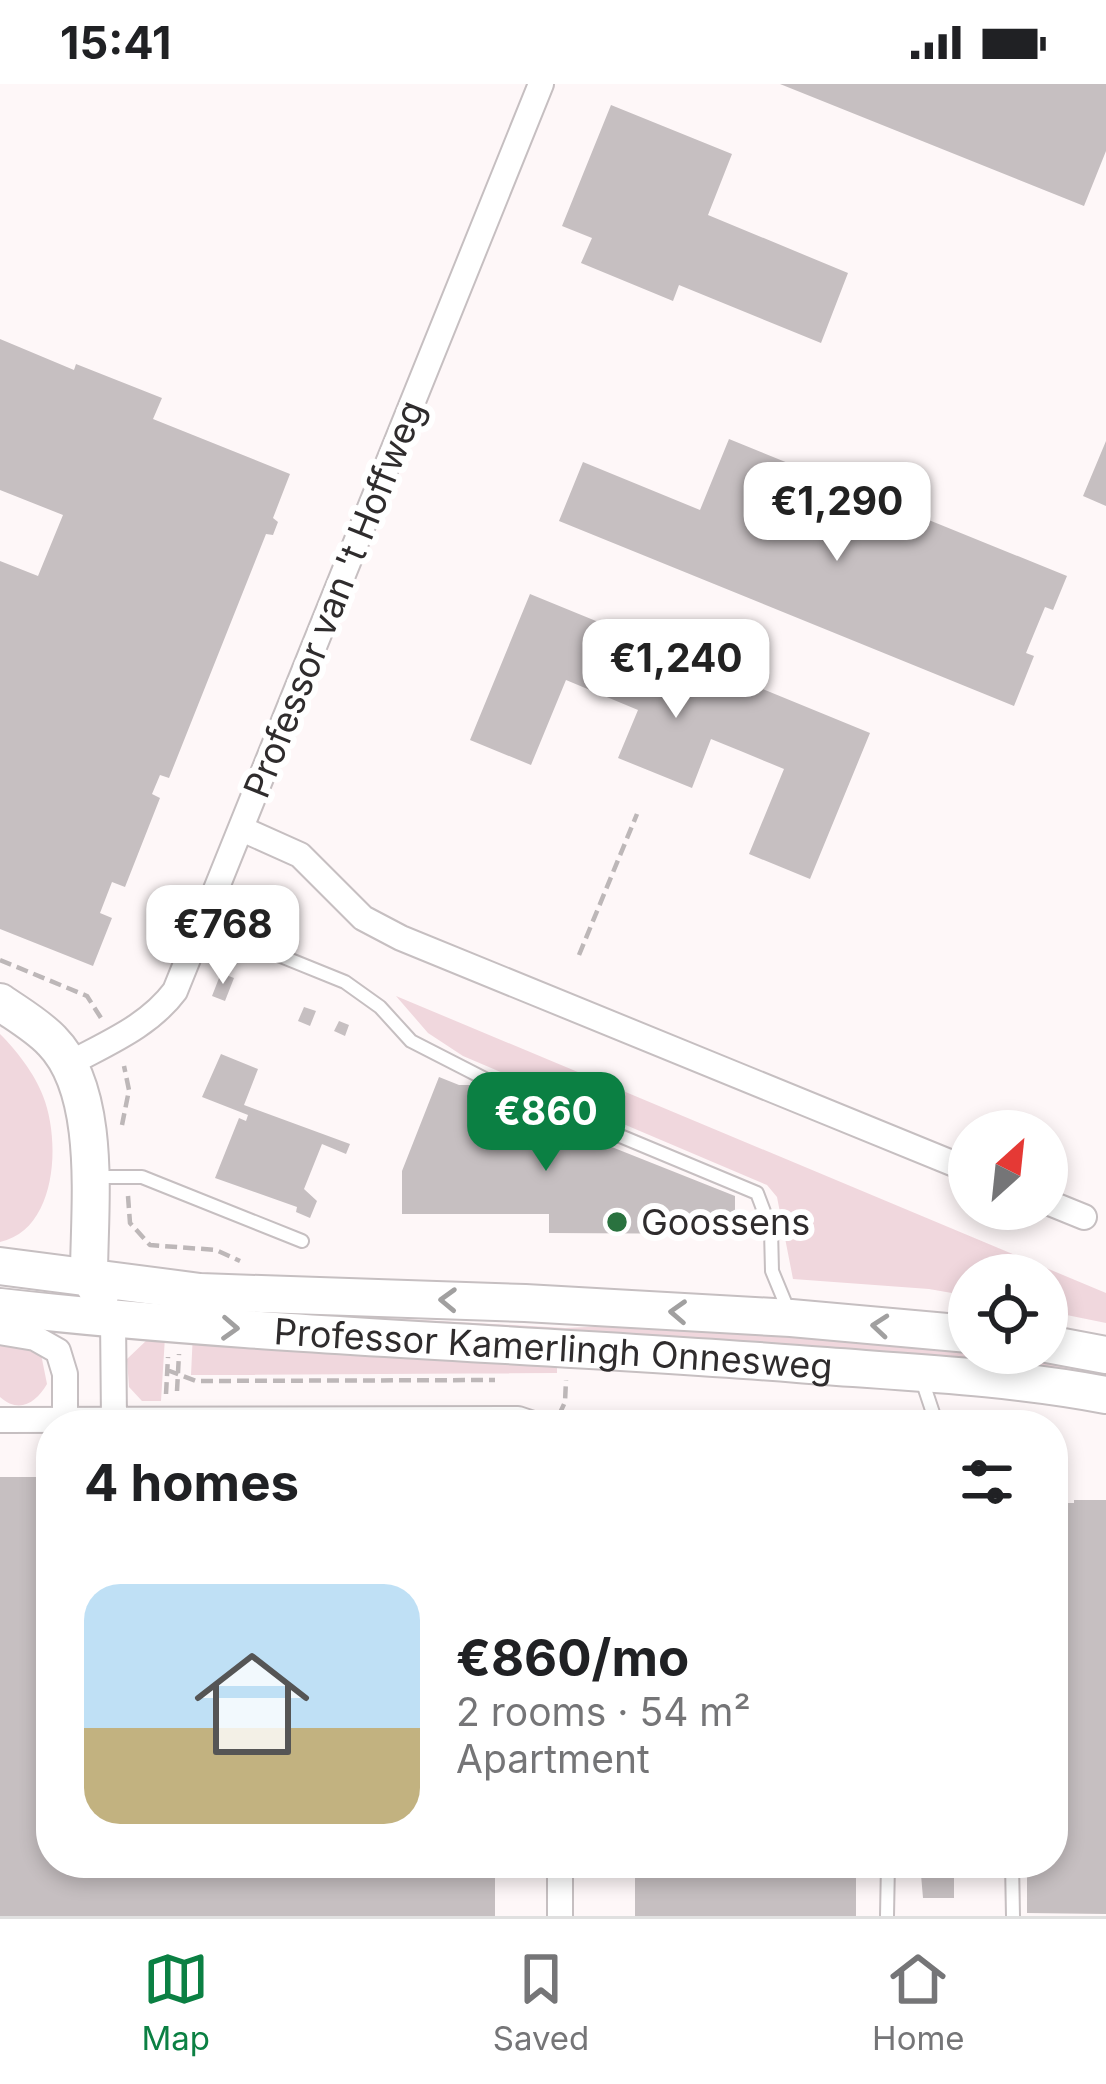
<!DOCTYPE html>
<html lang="en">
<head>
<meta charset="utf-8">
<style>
	:root { --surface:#fff; --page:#f2f2f2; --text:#202124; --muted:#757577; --line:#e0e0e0; --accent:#0b8043 }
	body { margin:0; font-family:Inter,sans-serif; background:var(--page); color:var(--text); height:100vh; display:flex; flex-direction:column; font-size:45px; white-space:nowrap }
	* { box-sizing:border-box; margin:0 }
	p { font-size:39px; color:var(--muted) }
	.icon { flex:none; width:66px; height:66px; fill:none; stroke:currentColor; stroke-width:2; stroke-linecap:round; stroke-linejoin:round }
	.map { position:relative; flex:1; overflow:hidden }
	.side { position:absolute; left:36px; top:1326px; width:1032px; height:468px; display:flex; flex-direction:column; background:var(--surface); border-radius:48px; box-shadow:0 6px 18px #0003 }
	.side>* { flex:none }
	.needle { width:78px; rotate:27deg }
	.tools { position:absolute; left:948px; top:1026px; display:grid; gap:24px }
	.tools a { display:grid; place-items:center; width:120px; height:120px; border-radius:50%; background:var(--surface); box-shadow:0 6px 18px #0003; font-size:60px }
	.price { position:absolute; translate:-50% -102px; padding:0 27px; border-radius:24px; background:#fff; color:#222; font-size:39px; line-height:78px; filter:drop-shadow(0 3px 6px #0008) }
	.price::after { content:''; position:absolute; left:50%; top:72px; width:36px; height:27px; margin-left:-18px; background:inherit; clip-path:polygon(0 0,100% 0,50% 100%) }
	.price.active { background:var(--accent); color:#fff }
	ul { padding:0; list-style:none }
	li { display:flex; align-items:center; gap:36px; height:300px; padding:0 48px }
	li span { display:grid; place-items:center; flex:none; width:336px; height:240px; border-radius:36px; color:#555 }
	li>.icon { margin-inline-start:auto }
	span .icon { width:144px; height:144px; fill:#fffc; stroke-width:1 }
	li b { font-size:51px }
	h2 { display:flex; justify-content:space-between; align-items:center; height:144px; padding:0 48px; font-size:51px }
	.status { display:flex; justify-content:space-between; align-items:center; height:84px; padding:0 60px; background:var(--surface); direction:ltr }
	.status svg { height:33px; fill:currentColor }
	.tabs { display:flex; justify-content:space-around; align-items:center; height:168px; border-top:3px solid var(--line); background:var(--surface); font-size:33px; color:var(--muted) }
	.tabs a { display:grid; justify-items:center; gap:6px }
	.tabs .active { color:var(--accent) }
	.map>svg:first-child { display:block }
	.green { fill:#f0d7dd }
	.building { fill:#c6bfc1 }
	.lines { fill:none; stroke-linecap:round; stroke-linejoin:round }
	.lane-casing { stroke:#c6bfc1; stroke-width:16 }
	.street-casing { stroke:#c6bfc1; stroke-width:28 }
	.secondary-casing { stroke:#c6bfc1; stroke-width:40 }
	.path { stroke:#bdb7b8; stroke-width:4.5; stroke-dasharray:12 6; stroke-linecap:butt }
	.lane { stroke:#fff; stroke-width:12 }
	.street { stroke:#fff; stroke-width:24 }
	.secondary { stroke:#fff; stroke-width:36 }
	.oneway { stroke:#a1a0a0 }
	.poi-dot { fill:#2a723f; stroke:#fff; stroke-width:4.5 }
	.labels { text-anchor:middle; stroke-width:12; stroke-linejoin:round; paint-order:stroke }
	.street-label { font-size:36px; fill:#2f2c2d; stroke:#fff }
	.poi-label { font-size:36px; fill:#2f2c2d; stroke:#fff; text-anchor:start }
</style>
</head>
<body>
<div class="status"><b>15:41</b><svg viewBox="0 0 49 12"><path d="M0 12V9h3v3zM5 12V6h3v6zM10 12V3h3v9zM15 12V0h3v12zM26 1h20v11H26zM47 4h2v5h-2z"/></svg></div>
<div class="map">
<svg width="1106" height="1832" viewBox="0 0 1106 1832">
	<rect width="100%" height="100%" fill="#fef7f8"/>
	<!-- green -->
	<path class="green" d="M396,912L1106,1209V1239L1047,1227V1191H969V1212L929,1205L793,1195L777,1113L767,1101L463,972L428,949Z
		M0,950C16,966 35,990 43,1012C61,1057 57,1146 0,1158Z
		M194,1223L565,1244L676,1239L969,1261V1269H1032L1106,1281V1304L194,1232Z
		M193,1248L557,1270V1289L191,1291Z
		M165,1253L161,1317H142L129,1303L127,1275L148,1255Z
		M0,1259L30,1263L41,1270L47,1300C36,1319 19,1330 0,1313Z"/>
	<!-- building -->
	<path class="building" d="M780,0H1106V67L1084,122Z
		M611,21L732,70L708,131L848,189L821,259L679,201L673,217L581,179L592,154L562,142Z
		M0,255L74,286L76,280L162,314L153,335L290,390L273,434L278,438L273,451L266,450L169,694L160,691L152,710L160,714L125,803L112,798L100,829L112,834L93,882L0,845V477L38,492L63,431L0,406Z
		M729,355L1067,492L1053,526L1045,523L1026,569L1034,572L1014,622L559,437L583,378L700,426Z
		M1106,357V422L1083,412Z
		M530,510L870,649L810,795L749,770L784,685L743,668L711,655L692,704L618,674L638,626L566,596L531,681L470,656Z
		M221,889L234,894L225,917L212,912Z
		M304,923L316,927L310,942L298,937Z
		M339,937L349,941L345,952L334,947Z
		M221,970L258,985L244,1021L350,1060L346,1070L322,1060L304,1105L317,1117L310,1134L296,1128L297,1123L215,1094L239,1034L246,1037L248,1031L202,1013Z
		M439,993L459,1001H473L477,1009H492V1015L514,1024H528V1030L550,1038H565L569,1046H584V1052L735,1112V1150L549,1149V1130H402V1087Z
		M0,1393H51V1779H495V1832H0Z
		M1074,1416H1106V1830L1027,1829V1779H1053V1419H1074Z
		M635,1779H856V1832H635Z
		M920,1779H991V1792H954V1814H923Z"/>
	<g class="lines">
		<!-- lane casing -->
		<g class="lane-casing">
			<path id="lane" d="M204,841L345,898L380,923L411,957L493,999L757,1109L771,1146L772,1187L789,1228
				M94,1093H142L302,1157
				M922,1296L937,1341
				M1012,1779L1013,1832
				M887,1832L888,1779"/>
		</g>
		<!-- street casing -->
		<g class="street-casing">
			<path id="street" d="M242,745L300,771L363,834L401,854L969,1086
				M69,980C107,959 148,943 175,907L541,0
				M1047,1118L1084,1133
				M113,1235L114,1336
				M0,1248L35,1254L58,1267L65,1290V1336
				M0,1336L518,1335L536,1341
				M560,1779V1832"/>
		</g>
		<!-- secondary casing -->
		<g class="secondary-casing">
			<g id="secondary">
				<path d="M0,918C17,930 38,942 52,957C103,1009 89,1124 89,1192L100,1211"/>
				<path d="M0,1182L200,1208L525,1219L791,1234L969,1250"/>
				<path id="s1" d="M0,1223C265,1253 532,1259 798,1280C900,1288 1006,1292 1106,1311"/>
				<path d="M1047,1260L1106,1271"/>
			</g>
		</g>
		<!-- path -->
		<path class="path" d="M579,871L637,730
			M0,876L87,912L101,934
			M122,1041L129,1006L124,982
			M128,1112L130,1139L150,1161L216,1166L240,1177
			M167,1286L196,1297L495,1296
			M177,1307L179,1270
			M166,1310L168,1273
			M559,1331L565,1318L566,1296"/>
		<!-- lane -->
		<use href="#lane" class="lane"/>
		<!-- street -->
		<use href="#street" class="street"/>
		<!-- secondary -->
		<use href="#secondary" class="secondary"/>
	</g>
	<!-- one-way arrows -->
	<defs><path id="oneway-chevron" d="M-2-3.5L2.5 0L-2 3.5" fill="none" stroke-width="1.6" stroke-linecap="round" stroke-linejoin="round" transform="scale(3)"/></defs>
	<g class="oneway">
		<use href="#oneway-chevron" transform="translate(448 1216) rotate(-178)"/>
		<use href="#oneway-chevron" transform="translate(678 1228) rotate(-177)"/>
		<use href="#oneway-chevron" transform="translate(880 1242) rotate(-175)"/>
		<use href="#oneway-chevron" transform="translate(230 1244) rotate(3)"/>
	</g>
	<!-- markers -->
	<circle class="poi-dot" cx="617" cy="1138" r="12"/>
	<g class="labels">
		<!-- street labels -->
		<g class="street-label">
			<text transform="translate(334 515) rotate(-68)" y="13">Professor van 't Hoffweg</text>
			<text dy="13" stroke="none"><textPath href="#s1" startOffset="555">Professor Kamerlingh Onnesweg</textPath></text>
		</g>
		<!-- poi labels -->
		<g class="poi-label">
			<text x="641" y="1151">Goossens</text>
		</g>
	</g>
</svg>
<div class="tools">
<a><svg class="needle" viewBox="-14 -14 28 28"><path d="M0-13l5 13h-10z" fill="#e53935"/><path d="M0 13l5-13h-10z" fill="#757577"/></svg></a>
<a><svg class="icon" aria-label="locate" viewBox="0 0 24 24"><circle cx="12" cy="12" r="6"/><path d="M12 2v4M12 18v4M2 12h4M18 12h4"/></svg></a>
</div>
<b class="price" style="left:837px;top:480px">€1,290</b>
<b class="price" style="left:676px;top:637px">€1,240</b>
<b class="price" style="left:223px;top:903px">€768</b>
<b class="price active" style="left:546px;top:1090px">€860</b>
<section class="side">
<h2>4 homes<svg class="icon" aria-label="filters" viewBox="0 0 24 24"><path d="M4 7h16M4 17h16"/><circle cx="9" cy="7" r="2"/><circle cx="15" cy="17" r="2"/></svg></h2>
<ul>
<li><span style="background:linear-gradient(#bfe0f5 60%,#c2b280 0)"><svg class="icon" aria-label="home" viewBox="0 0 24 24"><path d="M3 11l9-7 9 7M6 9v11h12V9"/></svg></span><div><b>€860/mo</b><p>2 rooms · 54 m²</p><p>Apartment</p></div></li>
</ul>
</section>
</div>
<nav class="tabs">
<a class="active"><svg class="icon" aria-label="map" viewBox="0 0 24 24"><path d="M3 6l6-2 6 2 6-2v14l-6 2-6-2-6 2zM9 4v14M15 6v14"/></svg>Map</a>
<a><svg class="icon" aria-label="saved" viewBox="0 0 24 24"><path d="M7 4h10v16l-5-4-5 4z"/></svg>Saved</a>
<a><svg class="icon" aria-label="home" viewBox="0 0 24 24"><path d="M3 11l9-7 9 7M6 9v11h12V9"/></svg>Home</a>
</nav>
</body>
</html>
